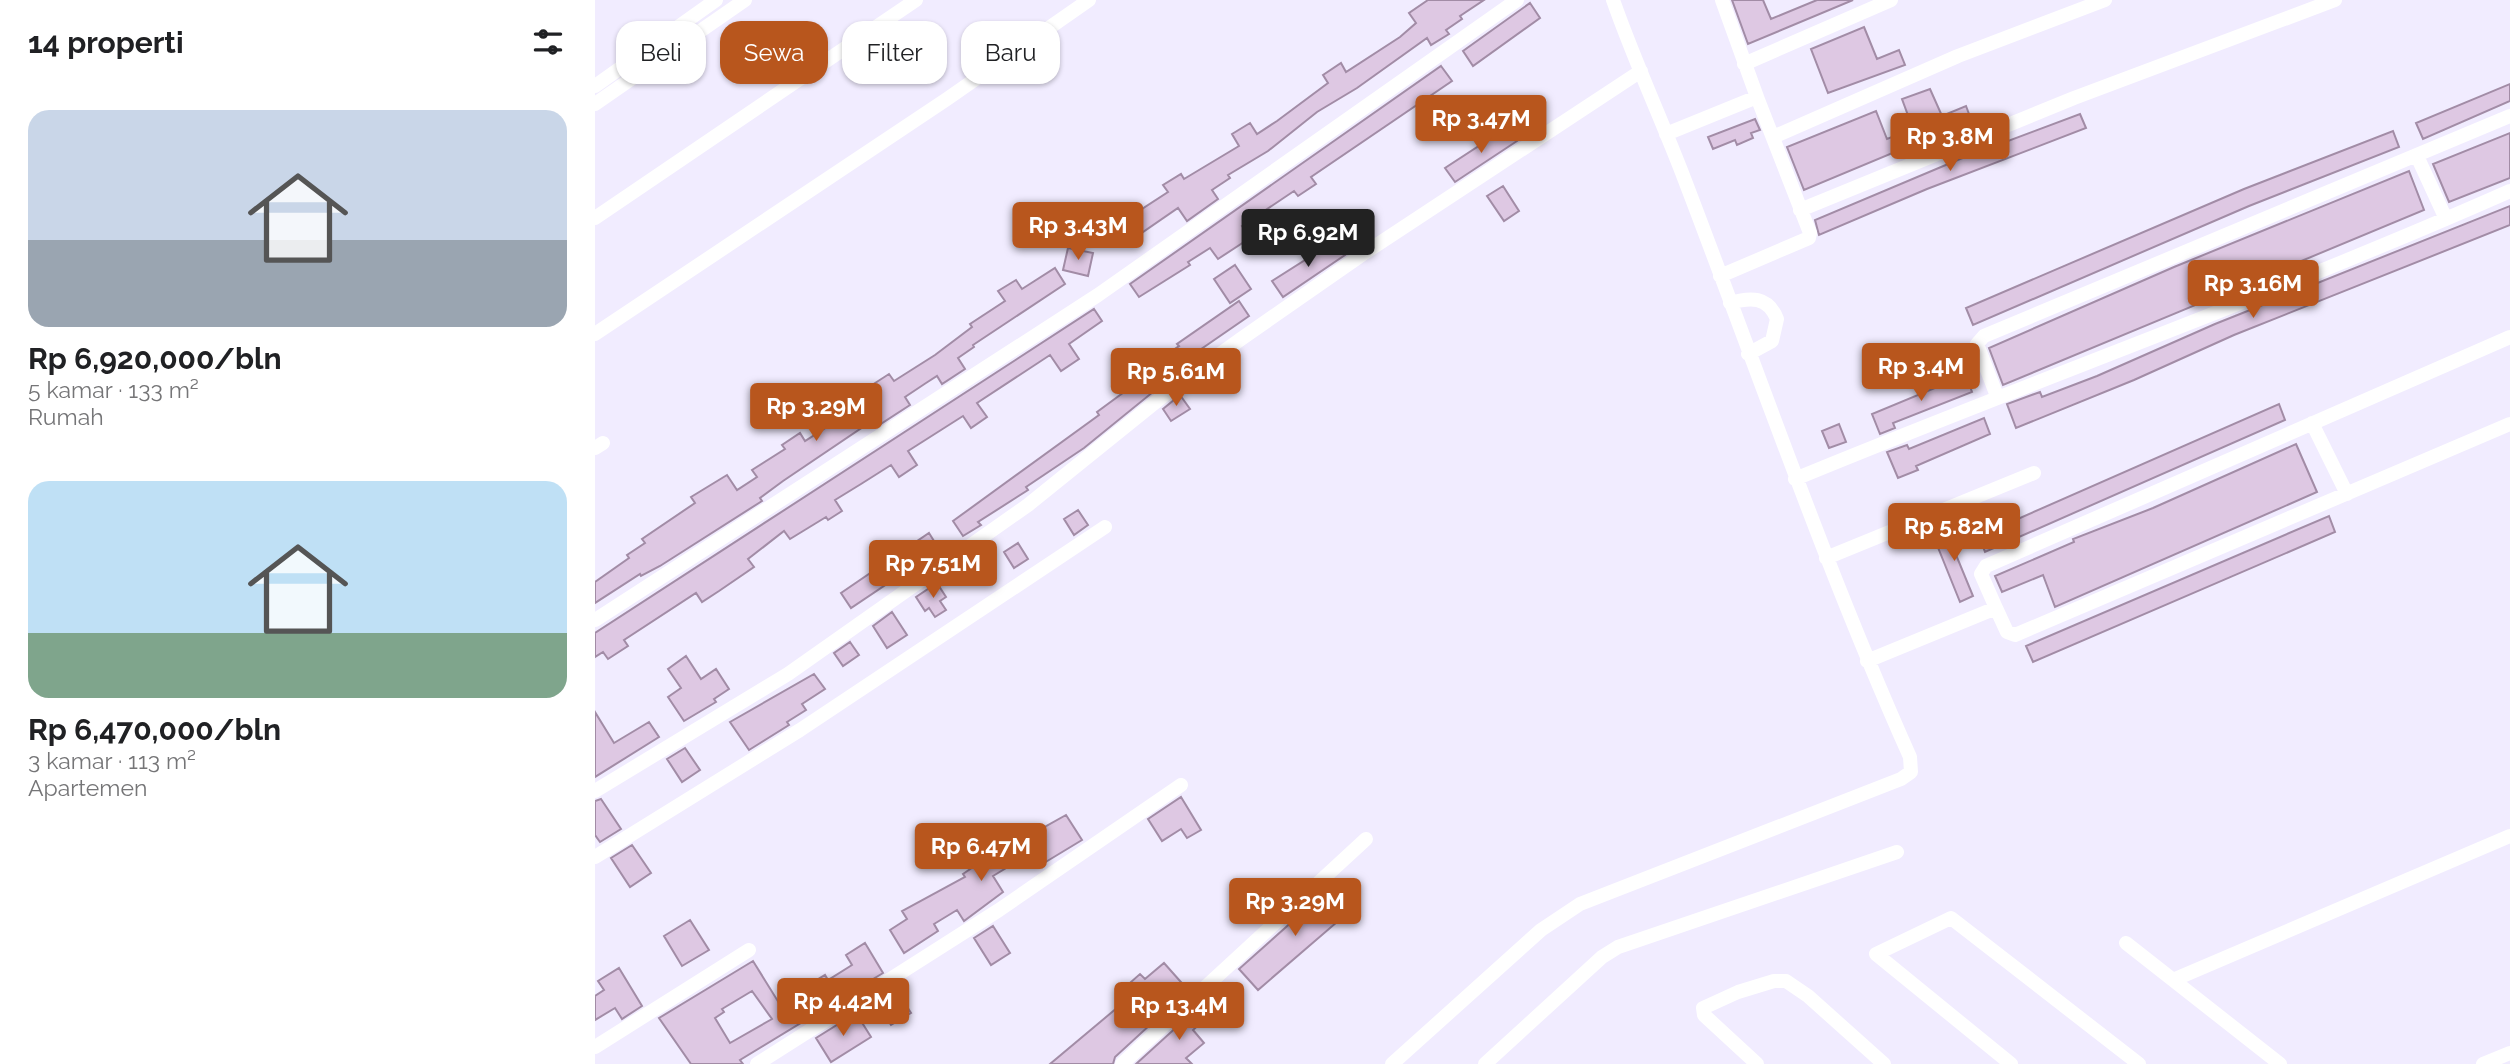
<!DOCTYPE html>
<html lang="id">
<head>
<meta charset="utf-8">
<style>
	:root { --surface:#fff; --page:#f6f6f6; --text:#202124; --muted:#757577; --accent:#b8561d }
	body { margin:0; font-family:Raleway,sans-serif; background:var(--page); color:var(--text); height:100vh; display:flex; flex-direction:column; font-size:26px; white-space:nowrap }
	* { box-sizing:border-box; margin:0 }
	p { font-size:23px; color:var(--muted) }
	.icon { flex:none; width:38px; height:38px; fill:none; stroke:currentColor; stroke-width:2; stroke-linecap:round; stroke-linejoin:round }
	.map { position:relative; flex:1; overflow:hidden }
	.details { display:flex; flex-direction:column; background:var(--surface); width:595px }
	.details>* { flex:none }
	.banner { position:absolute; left:21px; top:21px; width:665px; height:63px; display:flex; gap:14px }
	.price { position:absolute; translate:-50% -60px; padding:0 16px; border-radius:7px; background:var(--accent); color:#fff; font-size:23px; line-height:46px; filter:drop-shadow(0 2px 4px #0008) }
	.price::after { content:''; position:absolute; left:50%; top:42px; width:21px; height:16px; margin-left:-10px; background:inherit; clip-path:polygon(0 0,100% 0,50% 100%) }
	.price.on { background:#222; color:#fff }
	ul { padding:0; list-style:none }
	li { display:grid; align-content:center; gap:14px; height:371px; padding:0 28px }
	li span { display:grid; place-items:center; height:217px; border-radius:21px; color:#555 }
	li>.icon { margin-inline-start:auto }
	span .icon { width:126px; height:126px; fill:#fffc; stroke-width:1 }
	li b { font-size:30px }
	h2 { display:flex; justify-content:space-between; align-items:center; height:84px; padding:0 28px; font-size:30px }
	.chip { padding:0 24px; border-radius:21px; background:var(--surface); box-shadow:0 2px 5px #0004; font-size:24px; line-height:63px }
	.chip.on { background:var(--accent); color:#fff }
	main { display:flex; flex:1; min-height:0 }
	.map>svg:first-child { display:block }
	.building { fill:#dec8e3; stroke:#a28ca6; stroke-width:2; fill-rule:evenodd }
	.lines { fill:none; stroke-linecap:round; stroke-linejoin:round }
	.minor { stroke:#fff; stroke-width:14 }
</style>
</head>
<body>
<main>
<section class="details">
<h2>14 properti<svg class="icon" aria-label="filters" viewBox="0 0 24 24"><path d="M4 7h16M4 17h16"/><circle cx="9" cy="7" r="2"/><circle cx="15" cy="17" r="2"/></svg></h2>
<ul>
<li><span style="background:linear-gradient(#c9d6e8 60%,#9aa5b1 0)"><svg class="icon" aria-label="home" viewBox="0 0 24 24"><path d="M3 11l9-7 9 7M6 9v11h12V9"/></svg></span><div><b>Rp 6,920,000/bln</b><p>5 kamar · 133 m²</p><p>Rumah</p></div></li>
<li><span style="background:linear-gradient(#bfe0f5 70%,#7fa58c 0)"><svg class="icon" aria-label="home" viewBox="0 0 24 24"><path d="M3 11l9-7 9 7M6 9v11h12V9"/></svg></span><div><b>Rp 6,470,000/bln</b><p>3 kamar · 113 m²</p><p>Apartemen</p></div></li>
</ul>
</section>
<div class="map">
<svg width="1915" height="1064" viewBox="0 0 1915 1064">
	<rect width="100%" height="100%" fill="#f1ecff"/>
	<!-- building -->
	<path class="building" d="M833,0H889L865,16L867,19L851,30L854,34L836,45L832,38L762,88L722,112L673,151L633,175L635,178L617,190L623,199L592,221L583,208L532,243L517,220L532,210L536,216L573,192L568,185L586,174L589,179L644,146L637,134L655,123L662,134L682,121L733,83L728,75L746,63L751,72L805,37L821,23L814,13Z
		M1137,0H1168L1176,19L1222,0H1258L1153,44Z
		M935,3L945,18L878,66L868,51Z
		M1269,27L1282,59L1304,50L1310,65L1233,93L1216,49Z
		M846,66L857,81L716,177L721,184L703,196L699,191L647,226L655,238L623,259L615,248L593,262L595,265L544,297L535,284Z
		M1915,84V101L1828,139L1821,123Z
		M1335,89L1347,116L1371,106L1377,122L1363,128L1362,126L1209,190L1192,147L1281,111L1292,139L1318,129L1307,99Z
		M1485,114L1491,128L1332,189L1224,235L1220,220L1365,159Z
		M1160,119L1165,130L1156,133L1158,138L1142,145L1140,140L1118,149L1113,137Z
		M913,127L922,141L860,182L850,168Z
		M1798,131L1804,147L1654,206L1378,325L1371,308L1649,189Z
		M1915,133V178L1854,202L1838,164Z
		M1814,171L1829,210L1408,385L1394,348L1579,267Z
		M908,186L924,211L909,221L892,196Z
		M1915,206V225L1639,335L1539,380L1421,428L1412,404L1445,392L1447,397L1502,376L1620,324Z
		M740,241L750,255L688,297L677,281Z
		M473,248L498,253L493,276L468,270Z
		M640,265L656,289L635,303L619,279Z
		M460,268L470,284L378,345L379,347L363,358L370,369L347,384L342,376L331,383L310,397L315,405L281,427L277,421L188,481L165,498L167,501L65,566L46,576L45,574L0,603V582L34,558L32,555L50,543L47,539L100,503L96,497L132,475L142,490L162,477L157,470L190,449L187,445L205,433L210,441L266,405L260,396L294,374L299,381L340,355L377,327L375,324L410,301L403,291L421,280L427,289Z
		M644,301L654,316L583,365L585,368L573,376L574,379L489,448L431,487L433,490L383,522L386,525L368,536L358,521L504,415L502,412L540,384L538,381L563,365L561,362L584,346L582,344Z
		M499,309L507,321L474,344L484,359L466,371L455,355L382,403L392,417L376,428L368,416L313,451L322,465L304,477L296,465L266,484L240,500L247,511L233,520L231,517L195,539L189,531L153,559L159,567L124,591L107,602L101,593L29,640L33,646L13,659L8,652L0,657V633Z
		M1371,375L1377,392L1298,423L1300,428L1285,434L1277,414Z
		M585,395L595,409L576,421L568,409Z
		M1684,404L1690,420L1390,552L1384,536Z
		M1389,418L1395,434L1321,466L1323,470L1303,478L1292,452L1312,445L1314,449Z
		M1244,424L1251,442L1234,448L1227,431Z
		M1701,444L1722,492L1460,607L1448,575L1407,592L1400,576L1479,542L1478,539L1558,508Z
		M483,510L493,525L479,535L469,519Z
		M1734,516L1740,532L1438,662L1431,646Z
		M1363,530L1370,546L1359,550L1378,596L1365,602L1340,540Z
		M334,533L344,549L256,608L246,593Z
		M423,543L433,559L419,568L409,552Z
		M342,583L351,597L345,601L351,610L340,617L334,608L330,611L321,597Z
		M297,612L312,635L292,648L278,626Z
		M255,642L264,655L248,666L239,653Z
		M91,656L106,679L121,669L134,689L119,699L121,702L89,721L73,697L86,688L73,669Z
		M219,674L230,689L207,704L211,710L192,722L194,725L154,750L135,722Z
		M0,712L19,743L54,722L64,737L0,777Z
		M90,748L105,770L87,782L72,759Z
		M586,797L606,830L592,838L586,829L567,841L553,819Z
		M6,799L26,829L5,842L0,835V801Z
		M471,815L487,840L449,863L441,850L398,876L408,892L369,921L362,910L339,924L343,931L309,953L295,930L312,919L307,911L370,877L368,874L419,839L421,843Z
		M37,845L56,873L35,887L16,858Z
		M736,887L756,910L663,990L644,969Z
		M95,920L114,950L87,966L69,936Z
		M398,926L415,953L396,965L379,938Z
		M270,943L288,973L145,1060L148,1064H96L64,1018L158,961L184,1003L230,975L233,980L257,965L251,955ZM157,991L177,1019L135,1043L120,1018L129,1012L127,1009Z
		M569,963L593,990L520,1057L518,1064H455L535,997L528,989L545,974L550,979Z
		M24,968L47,1006L27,1019L20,1008L0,1020V996L9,990L3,981Z
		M300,988L316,1013L296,1025L281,1000Z
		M608,1003L617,1013L598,1030L609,1043L591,1058L597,1064H541Z
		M261,1013L276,1037L236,1062L221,1038Z"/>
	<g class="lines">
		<!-- minor -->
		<path class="minor" d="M1127,0L1162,97
			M1149,64L1296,0
			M0,86L121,0
			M0,104L150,0
			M1071,134L1162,97L1215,233L1214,238L1125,276
			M1178,137L1363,56L1510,0
			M1822,156L1851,219
			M1205,210L1479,98L1740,0
			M0,218L321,0
			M1135,303C1155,297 1173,296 1182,319L1177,341L1153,354
			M0,334L352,99L494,0
			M1402,396L1382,344L1389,336L1915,116
			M1717,423L1752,494
			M0,448L8,443
			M1200,479C1437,381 1680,295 1915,191
			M1231,558L1439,473
			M1401,608L1412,632L1420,635L1915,424
			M0,620L503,295L922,0
			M1272,661L1401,608L1386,574L1391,566L1915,337
			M0,791L193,674L433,505L578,388L646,339L768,254L1046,71
			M0,857L205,730L510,527
			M1531,943L1685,1064
			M1578,980L1915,836
			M0,1047L154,950
			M162,1064L404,910L586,785
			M527,1064L771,839
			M797,1064L946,930L985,904L1306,779L1316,772L1315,757C1230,567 1163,371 1089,178C1066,118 1039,60 1018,0
			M890,1064L1007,957L1023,947L1302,852
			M1162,1064L1109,1015L1108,1008L1143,992L1179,981H1191L1213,996L1289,1064
			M1416,1064L1281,954L1356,918L1544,1064
			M1888,1064L1915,1053"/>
	</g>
</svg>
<b class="price" style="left:886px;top:155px">Rp 3.47M</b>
<b class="price" style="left:1355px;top:173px">Rp 3.8M</b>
<b class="price" style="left:483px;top:262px">Rp 3.43M</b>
<b class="price on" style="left:713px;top:269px">Rp 6.92M</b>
<b class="price" style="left:1658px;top:320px">Rp 3.16M</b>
<b class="price" style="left:1326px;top:403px">Rp 3.4M</b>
<b class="price" style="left:581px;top:408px">Rp 5.61M</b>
<b class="price" style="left:221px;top:443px">Rp 3.29M</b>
<b class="price" style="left:1359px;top:563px">Rp 5.82M</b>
<b class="price" style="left:338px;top:600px">Rp 7.51M</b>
<b class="price" style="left:386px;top:883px">Rp 6.47M</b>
<b class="price" style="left:700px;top:938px">Rp 3.29M</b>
<b class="price" style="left:248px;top:1038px">Rp 4.42M</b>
<b class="price" style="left:584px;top:1042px">Rp 13.4M</b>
<div class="banner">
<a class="chip">Beli</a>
<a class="chip on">Sewa</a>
<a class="chip">Filter</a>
<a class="chip">Baru</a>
</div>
</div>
</main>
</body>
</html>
